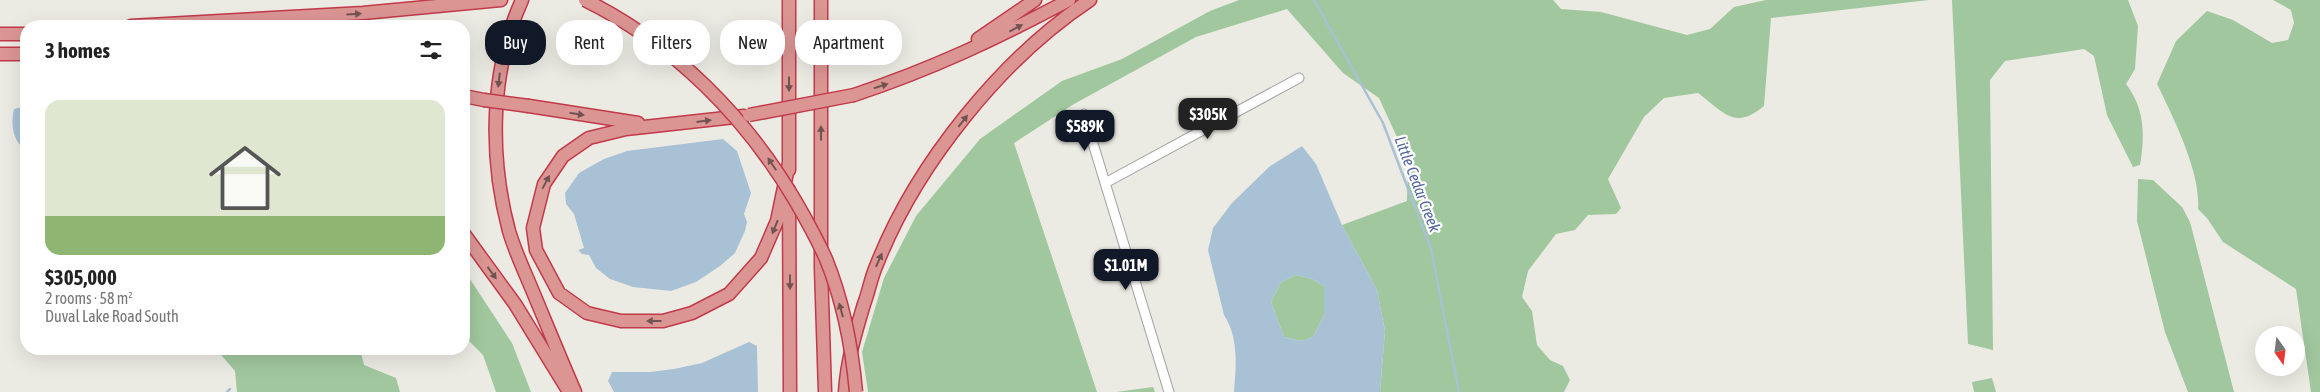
<!DOCTYPE html>
<html lang="en">
<head>
<meta charset="utf-8">
<style>
	:root { --surface:#fff; --page:#f6f6f6; --text:#222; --muted:#767676; --accent:#111827 }
	body { margin:0; font-family:"Asap Condensed",sans-serif; background:var(--page); color:var(--text); height:100vh; display:flex; flex-direction:column; font-size:19px; white-space:nowrap }
	* { box-sizing:border-box; margin:0 }
	p { font-size:16px; color:var(--muted) }
	.icon { flex:none; width:28px; height:28px; fill:none; stroke:currentColor; stroke-width:2; stroke-linecap:round; stroke-linejoin:round }
	.map { position:relative; flex:1; overflow:hidden }
	.panel { position:absolute; left:20px; top:20px; width:450px; height:335px; display:flex; flex-direction:column; background:var(--surface); border-radius:20px; box-shadow:0 5px 20px #0002 }
	.panel>* { flex:none }
	.hud { position:absolute; left:485px; top:20px; width:475px; height:45px; display:flex; gap:10px }
	.needle { width:32px; rotate:166deg }
	.buttons { position:absolute; left:2255px; top:326px; display:grid; gap:10px }
	.buttons a { display:grid; place-items:center; width:50px; height:50px; border-radius:50%; background:var(--surface); box-shadow:0 5px 20px #0002; font-size:25px }
	.price { position:absolute; translate:-50% -42px; padding:0 11px; border-radius:10px; background:var(--accent); color:#fff; font-size:16px; line-height:32px; filter:drop-shadow(0 1px 2px #0008) }
	.price::after { content:''; position:absolute; left:50%; top:30px; width:15px; height:11px; margin-left:-8px; background:inherit; clip-path:polygon(0 0,100% 0,50% 100%) }
	.price.active { background:#222; color:#fff }
	ul { padding:0; list-style:none }
	li { display:grid; align-content:center; gap:10px; height:265px; padding:0 25px }
	li span { display:grid; place-items:center; height:155px; border-radius:15px; color:#555 }
	li>.icon { margin-inline-start:auto }
	span .icon { width:90px; height:90px; fill:#fffc; stroke-width:1 }
	li b { font-size:21px }
	h2 { display:flex; justify-content:space-between; align-items:center; height:60px; padding:0 25px; font-size:21px }
	.chip { padding:0 18px; border-radius:20px; background:var(--surface); box-shadow:0 5px 20px #0002; font-size:18px; line-height:45px }
	.chip.active { background:var(--accent); color:#fff }
	.map>svg:first-child { display:block }
	.forest { fill:#a0c79d }
	.water { fill:#a8c1d5; fill-rule:evenodd }
	.lines { fill:none; stroke-linecap:round; stroke-linejoin:round }
	.stream { stroke:#a8c1d5; stroke-width:2.5 }
	.minor-casing { stroke:#a0a0a0; stroke-width:11 }
	.highway-casing { stroke:#c23949; stroke-width:15 }
	.minor { stroke:#fff; stroke-width:9 }
	.highway { stroke:#db9694; stroke-width:12 }
	.highway-bridge-casing { stroke:#c23949; stroke-width:15; stroke-linecap:butt }
	.highway-bridge { stroke:#db9694; stroke-width:12 }
	.oneway { fill:#725352 }
	.labels { text-anchor:middle; stroke-width:4.5; stroke-linejoin:round; paint-order:stroke }
	.water-label { font-size:16px; font-style:italic; fill:#5569a0; stroke:#fff }
</style>
</head>
<body>
<div class="map">
<svg width="2320" height="392" viewBox="0 0 2320 392">
	<rect width="100%" height="100%" fill="#ecebe3"/>
	<!-- forest -->
	<path class="forest" d="M1239,0H1553L1561,9L1601,12L1687,35L1710,29L1734,7L1766,0H1929L1771,18L1764,106C1734,131 1724,112 1698,93L1664,98L1644,117L1608,179L1621,208L1616,214L1588,215L1575,230L1556,234L1528,271L1522,297L1532,311L1537,345L1550,360L1563,366L1570,380L1564,392H1380L1385,331L1377,290L1342,225L1407,201L1408,161L1379,98L1343,73L1287,9L1196,37L1074,104L1014,143L1097,392H868L862,352L884,278L916,216L980,139L1062,81L1122,59L1210,11Z
		M1952,0H2128L2138,26L2135,69L2126,84C2145,109 2145,135 2140,165L2133,167L2107,115L2094,56L2084,49L2005,61L1990,80L1993,350L1968,344Z
		M2273,0H2320V392H2311L2296,289L2223,242L2207,218L2198,209C2201,172 2173,117 2157,84L2176,41L2207,11L2233,20L2272,43L2288,40L2294,23L2291,10Z
		M2138,179L2153,180L2182,207L2190,222L2234,392H2188L2165,332L2137,221Z
		M464,270L512,343L531,392H496L483,355L464,336Z
		M1296,275L1312,279L1324,286V315L1313,337L1302,341L1284,337L1271,302L1281,282Z
		M216,349H360L364,365L396,378L400,392H237L235,371Z
		M1992,378L1996,392H1974L1972,382Z
		M1153,387L1155,392H1116Z"/>
	<!-- water -->
	<path class="water" d="M26,106V147L21,146C12,137 11,121 14,109Z
		M723,139L737,151L751,193L744,214L747,222L745,231L735,253L720,266L696,282L671,291L633,287L610,279L596,268L589,255L582,254L578,250L584,248L574,214L566,204L565,193L579,173L604,159L627,151Z
		M1302,146L1316,164L1342,225L1377,290L1385,331L1380,392H1234C1236,366 1239,338 1224,315L1208,250L1213,228L1232,203L1269,167ZM1296,275L1312,279L1324,286V315L1313,337L1302,341L1284,337L1271,302L1281,282Z
		M749,342L757,346L758,392H614L608,381L612,372H650L674,369L702,363Z"/>
	<g class="lines">
		<!-- stream -->
		<path class="stream" d="M1314,0L1383,123L1431,249L1459,392
			M227,392L230,389"/>
		<!-- minor casing -->
		<g class="minor-casing">
			<path id="minor" d="M1084,114L1169,392
				M1107,182L1299,78"/>
		</g>
		<!-- highway casing -->
		<g class="highway-casing">
			<path id="highway" d="M522,0C490,71 489,156 509,231C514,248 521,264 528,280C544,318 559,355 575,392
				M821,0V268L825,392
				M131,26L363,13L501,0
				M0,34H26
				M978,39L1035,0
				M0,54H26
				M854,95C932,69 998,38 1069,0
				M464,96L484,100
				M529,106L638,123
				M744,116L626,129L589,138L563,156L544,184L533,228L536,250L559,293L587,313L621,321H663L692,313L729,294L761,258L777,221L789,163
				M789,170V0
				M789,190L790,392
				M464,234L515,304L566,387
				M845,392C847,361 855,334 864,304C869,291 871,277 877,264C916,165 1001,59 1090,0"/>
		</g>
		<!-- minor -->
		<use href="#minor" class="minor"/>
		<!-- highway -->
		<use href="#highway" class="highway"/>
		<!-- highway-bridge casing -->
		<g class="highway-bridge-casing">
			<path id="highway-bridge" d="M585,0C674,44 746,117 796,202C807,221 817,239 826,259C843,301 852,347 856,392
				M484,100L529,106
				M749,115L854,95"/>
		</g>
		<!-- highway-bridge -->
		<use href="#highway-bridge" class="highway-bridge"/>
	</g>
	<!-- one-way arrows -->
	<defs><path id="oneway-solid" d="M-6-.8H1V-3.2L6.5 0L1 3.2V.8H-6Z" transform="scale(1.25)"/></defs>
	<g class="oneway">
		<use href="#oneway-solid" transform="translate(354 14) rotate(-3)"/>
		<use href="#oneway-solid" transform="translate(1016 28) rotate(-28)"/>
		<use href="#oneway-solid" transform="translate(499 80) rotate(97)"/>
		<use href="#oneway-solid" transform="translate(789 84) rotate(90)"/>
		<use href="#oneway-solid" transform="translate(881 86) rotate(-18)"/>
		<use href="#oneway-solid" transform="translate(577 114) rotate(9)"/>
		<use href="#oneway-solid" transform="translate(704 121) rotate(-7)"/>
		<use href="#oneway-solid" transform="translate(963 121) rotate(-52)"/>
		<use href="#oneway-solid" transform="translate(821 133) rotate(-90)"/>
		<use href="#oneway-solid" transform="translate(772 164) rotate(-124)"/>
		<use href="#oneway-solid" transform="translate(546 182) rotate(-62)"/>
		<use href="#oneway-solid" transform="translate(775 227) rotate(112)"/>
		<use href="#oneway-solid" transform="translate(879 260) rotate(-66)"/>
		<use href="#oneway-solid" transform="translate(492 273) rotate(54)"/>
		<use href="#oneway-solid" transform="translate(790 282) rotate(90)"/>
		<use href="#oneway-solid" transform="translate(841 310) rotate(-105)"/>
		<use href="#oneway-solid" transform="translate(654 321) rotate(-180)"/>
	</g>
	<g class="labels">
		<!-- water labels -->
		<g class="water-label">
			<text transform="translate(1418 184) rotate(69)" y="6">Little Cedar Creek</text>
		</g>
	</g>
</svg>
<div class="buttons">
<a><svg class="needle" viewBox="-14 -14 28 28"><path d="M0-13l5 13h-10z" fill="#e53935"/><path d="M0 13l5-13h-10z" fill="#767676"/></svg></a>
</div>
<b class="price active" style="left:1208px;top:140px">$305K</b>
<b class="price" style="left:1085px;top:152px">$589K</b>
<b class="price" style="left:1126px;top:291px">$1.01M</b>
<div class="hud">
<a class="chip active">Buy</a>
<a class="chip">Rent</a>
<a class="chip">Filters</a>
<a class="chip">New</a>
<a class="chip">Apartment</a>
</div>
<section class="panel">
<h2>3 homes<svg class="icon" aria-label="filters" viewBox="0 0 24 24"><path d="M4 7h16M4 17h16"/><circle cx="9" cy="7" r="2"/><circle cx="15" cy="17" r="2"/></svg></h2>
<ul>
<li><span style="background:linear-gradient(#dfe7d0 75%,#8fb573 0)"><svg class="icon" aria-label="home" viewBox="0 0 24 24"><path d="M3 11l9-7 9 7M6 9v11h12V9"/></svg></span><div><b>$305,000</b><p>2 rooms · 58 m²</p><p>Duval Lake Road South</p></div></li>
</ul>
</section>
</div>
</body>
</html>
